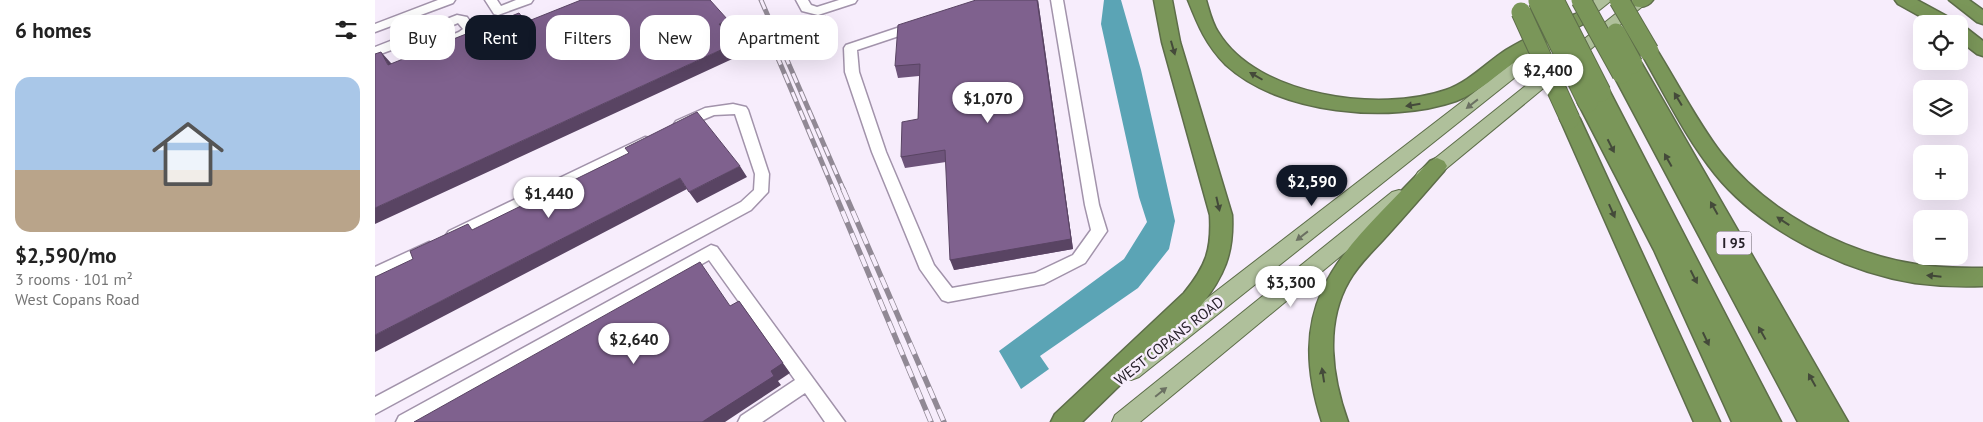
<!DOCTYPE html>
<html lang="en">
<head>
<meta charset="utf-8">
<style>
	:root { --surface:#fff; --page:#f2f2f2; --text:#222; --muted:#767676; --accent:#111827 }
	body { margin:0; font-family:"PT Sans",sans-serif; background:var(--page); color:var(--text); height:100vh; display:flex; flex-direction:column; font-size:19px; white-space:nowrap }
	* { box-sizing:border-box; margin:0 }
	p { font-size:16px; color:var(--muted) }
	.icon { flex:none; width:28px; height:28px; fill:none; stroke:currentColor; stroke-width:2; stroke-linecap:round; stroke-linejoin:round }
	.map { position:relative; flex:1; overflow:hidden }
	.details { display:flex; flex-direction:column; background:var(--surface); width:375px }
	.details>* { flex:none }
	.banner { position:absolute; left:15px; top:15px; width:475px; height:45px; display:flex; gap:10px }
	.fabs { position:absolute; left:1538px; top:15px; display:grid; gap:10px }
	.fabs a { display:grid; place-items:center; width:55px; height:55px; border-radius:10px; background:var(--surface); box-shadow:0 5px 20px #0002; font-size:25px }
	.price { position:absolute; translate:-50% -42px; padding:0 11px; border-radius:18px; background:#fff; color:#222; font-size:16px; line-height:32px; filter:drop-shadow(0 1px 2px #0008) }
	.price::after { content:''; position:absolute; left:50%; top:30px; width:15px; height:11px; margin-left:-8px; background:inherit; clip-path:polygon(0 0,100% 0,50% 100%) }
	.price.selected { background:var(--accent); color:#fff }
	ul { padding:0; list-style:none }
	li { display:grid; align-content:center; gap:10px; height:265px; padding:0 15px }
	li span { display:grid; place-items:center; height:155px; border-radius:15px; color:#555 }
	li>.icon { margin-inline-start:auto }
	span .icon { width:90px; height:90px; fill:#fffc; stroke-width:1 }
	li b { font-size:21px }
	h2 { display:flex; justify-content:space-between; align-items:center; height:60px; padding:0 15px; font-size:21px }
	.tag { padding:0 18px; border-radius:15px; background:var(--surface); box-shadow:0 5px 20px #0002; font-size:18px; line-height:45px }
	.tag.selected { background:var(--accent); color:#fff }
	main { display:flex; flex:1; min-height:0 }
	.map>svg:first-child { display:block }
	.water { fill:#5ba4b5 }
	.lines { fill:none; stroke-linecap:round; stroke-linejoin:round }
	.minor-casing { stroke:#a293ab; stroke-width:3 }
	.major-casing { stroke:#5d6d49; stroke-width:2 }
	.highway-casing { stroke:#5d6d49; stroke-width:3 }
	.minor { fill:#fff; fill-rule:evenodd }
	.major { fill:#afc09b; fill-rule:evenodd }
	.highway { fill:#7a9659; fill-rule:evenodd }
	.rail-far1-casing { stroke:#918995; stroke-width:5 }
	.rail-casing { stroke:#918995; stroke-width:5.5 }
	.rail-far1 { stroke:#f7edfc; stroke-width:3; stroke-dasharray:10; stroke-linecap:butt }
	.rail { stroke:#f7edfc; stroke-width:4; stroke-dasharray:12; stroke-linecap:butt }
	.highway-bridge-casing { stroke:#5d6d49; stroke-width:21; stroke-linecap:butt }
	.highway-bridge { stroke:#7a9659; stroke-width:19 }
	.wall { fill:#6d537a }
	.shaded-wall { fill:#594463 }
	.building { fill:#7f618e; stroke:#594463 }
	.oneway { fill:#444a3a }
	.oneway2 { fill:#6b7062 }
	.labels { text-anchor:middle; stroke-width:5; stroke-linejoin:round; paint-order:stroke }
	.shield { fill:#f7edfc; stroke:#655e69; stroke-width:1 }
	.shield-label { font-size:14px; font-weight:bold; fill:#27212a }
	.street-label { font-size:15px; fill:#27212a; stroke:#f7edfc }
</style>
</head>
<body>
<main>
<section class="details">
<h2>6 homes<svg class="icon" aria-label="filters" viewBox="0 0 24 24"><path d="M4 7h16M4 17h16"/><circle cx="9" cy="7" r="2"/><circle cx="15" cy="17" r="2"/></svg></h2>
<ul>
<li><span style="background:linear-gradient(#a9c7e8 60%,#b9a48a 0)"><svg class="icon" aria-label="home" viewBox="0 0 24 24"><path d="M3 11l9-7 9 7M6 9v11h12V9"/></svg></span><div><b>$2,590/mo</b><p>3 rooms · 101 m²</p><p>West Copans Road</p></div></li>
</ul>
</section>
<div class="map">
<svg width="1608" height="422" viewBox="0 0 1608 422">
	<rect width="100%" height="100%" fill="#f7edfc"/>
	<!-- water -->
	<path class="water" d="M729,0H746L766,70L800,221L794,249L763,288L665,356L674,369L646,389L624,351L749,259L772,222L764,197L726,24Z"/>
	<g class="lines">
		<!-- minor casing -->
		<g class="minor-casing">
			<path id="minor" d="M63,0H80L78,3L0,32V24Z
				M110,0H122L126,6L141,0H158L156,3L123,15L119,14Z
				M421,0H433L436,5L442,7L464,0H482L480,3L443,15L427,11Z
				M676,0H688L724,205L732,231L710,263L669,284L573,302L567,300L545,269L497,152L470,72L469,48L471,45L537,23H545L547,26L545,29L482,50L484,72L511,152L559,265L577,288L660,273L698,255L716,230L710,205Z
				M82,15L92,17L101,30C93,41 49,59 35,55L30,45L0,56V47ZM83,23L88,29L84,32L45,48L40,41Z
				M358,104L371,107L373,110L394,174L393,192L376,210L0,414V397L366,202L379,190L380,174L360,114L339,115L306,129L301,127L299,124L301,121L330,108Z
				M270,137L275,138L277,142L275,146L84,239L79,241L74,239L71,235L74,231Z
				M54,242L59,244L62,248L59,252L0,281V267Z
				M336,245L342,247L470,422H450L430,393L387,422H363L366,416L420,380L334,260L47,422H21L24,416Z"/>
		</g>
		<!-- major casing -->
		<g class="major-casing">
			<path id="major" d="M1219,0H1237L764,377L756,380L748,377L745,370L748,363Z
				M1258,0H1275L1055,182L1049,184L1043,182L1040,177L1043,172Z
				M1024,190L1031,192L1033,197L1031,202L765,422H737L740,415L1017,192Z"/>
		</g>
		<!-- highway casing -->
		<g class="highway-casing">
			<path id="highway" d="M779,0H797L805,42L857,215C859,254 849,276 825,307L707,422H676L680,414L809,293C831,266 837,250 835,215L787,42Z
				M813,0H831C834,10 837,23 843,32C882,97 1005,113 1071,90C1094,82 1111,63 1131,50C1152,37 1176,27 1198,15L1204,13L1210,15L1213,19L1210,23C1188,35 1165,45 1144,59C1123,73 1105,92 1081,101C1015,124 904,114 851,65C831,45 823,25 813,0Z
				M1258,0H1278C1273,7 1267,8 1259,6L1256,2Z
				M1520,0H1542L1579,20L1582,24H1559L1523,4Z
				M1574,0H1594L1608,10V24L1602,22Z
				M1584,25L1590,27L1608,41V56L1602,54L1584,40Z
				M1274,45L1280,47C1302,82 1321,120 1346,153C1391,211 1468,253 1540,264C1563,268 1585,268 1608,268V286C1585,287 1563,286 1540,283C1470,272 1385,230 1340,174C1310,137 1289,92 1265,51L1268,47Z
				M1258,58L1264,60L1267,64L1473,422H1423L1238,74L1240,70L1247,68L1252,69L1249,64L1252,60Z
				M1226,85L1233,87L1235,92L1406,422H1357L1279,250L1203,103L1206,98L1213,96L1220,98L1217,92L1219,87Z
				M1195,112L1202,114L1205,119L1345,422H1319L1185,119L1188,114Z
				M1062,158L1069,161L1072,166L1069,171C1049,194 1029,217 1008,240C996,253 983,265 974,281C949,324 957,378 973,422H947C905,292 975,247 1055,161Z"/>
		</g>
		<!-- minor -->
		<use href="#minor" class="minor"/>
		<!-- major -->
		<use href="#major" class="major"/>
		<!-- highway -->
		<use href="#highway" class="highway"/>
		<!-- rail-far1 casing -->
		<g class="rail-far1-casing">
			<path id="rail-far1" d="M386,0L469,191
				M394,37L459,191"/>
		</g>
		<!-- rail casing -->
		<g class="rail-casing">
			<path id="rail" d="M458,189L556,422
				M468,189L569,422"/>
		</g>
		<!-- rail-far1 -->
		<use href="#rail-far1" class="rail-far1"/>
		<!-- rail -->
		<use href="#rail" class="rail"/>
		<!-- highway-bridge casing -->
		<g class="highway-bridge-casing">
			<path id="highway-bridge" d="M1179,0L1226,92
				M1206,0L1247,74
				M1244,0L1274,51
				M1163,1L1213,103
				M1146,12L1195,119
				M1241,33L1258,64"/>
		</g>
		<!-- highway-bridge -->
		<use href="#highway-bridge" class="highway-bridge"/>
	</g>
	<!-- wall -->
	<path class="wall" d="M663,0L698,249L579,270L571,162L530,168L526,157L543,119L544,76L523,78L520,66Z"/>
	<!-- shaded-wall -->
	<path class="shaded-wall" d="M663,0L698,249L579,270L575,260Z
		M353,20L359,31L350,35L344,24Z
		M458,29L460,35L437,43L434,37Z
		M361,43L366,55L0,224V208Z
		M6,52L16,63L23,77L13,65Z
		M365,166L372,177L322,203L314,192Z
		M305,178L312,189L0,352V335Z
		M364,301L415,373L403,381L406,385L350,422H327L396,371Z"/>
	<!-- building -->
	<path class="building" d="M206,0H335L353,20L344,24L361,43L0,208V54L6,52L13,65L144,13L151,22Z
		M601,0H662L696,239L575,260L570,150L526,157L527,122L543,119L545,64L520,66L523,25Z
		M451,16L458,29L434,37L428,23Z
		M322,112L365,166L314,192L305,178L0,335V277L38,259L35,251L93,224L97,230L254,153L250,148Z
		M325,262L355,306L364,301L408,363L396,371L399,376L327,422H39Z"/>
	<!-- one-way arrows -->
	<defs><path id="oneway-solid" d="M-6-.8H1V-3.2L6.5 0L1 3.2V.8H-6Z" transform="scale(1.25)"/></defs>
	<g class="oneway">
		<use href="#oneway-solid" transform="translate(798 48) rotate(74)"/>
		<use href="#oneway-solid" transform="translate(881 76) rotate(-150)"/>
		<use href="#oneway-solid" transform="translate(1303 99) rotate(-121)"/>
		<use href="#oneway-solid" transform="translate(1038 105) rotate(171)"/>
		<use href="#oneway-solid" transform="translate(1236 146) rotate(63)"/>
		<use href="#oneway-solid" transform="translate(1293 160) rotate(-119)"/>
		<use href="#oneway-solid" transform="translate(843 204) rotate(77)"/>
		<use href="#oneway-solid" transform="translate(1339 208) rotate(-119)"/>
		<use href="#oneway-solid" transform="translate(1237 211) rotate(66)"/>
		<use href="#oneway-solid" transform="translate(1408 221) rotate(-147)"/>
		<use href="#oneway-solid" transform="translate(1559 276) rotate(-174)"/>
		<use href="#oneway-solid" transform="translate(1319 277) rotate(63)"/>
		<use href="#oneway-solid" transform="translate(1387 333) rotate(-119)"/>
		<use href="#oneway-solid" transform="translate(1331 339) rotate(65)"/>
		<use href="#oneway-solid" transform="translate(948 375) rotate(-99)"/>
		<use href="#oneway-solid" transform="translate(1437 380) rotate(-119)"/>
	</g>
	<g class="oneway2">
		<use href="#oneway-solid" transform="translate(1097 104) rotate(142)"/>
		<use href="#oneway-solid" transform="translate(927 236) rotate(142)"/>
		<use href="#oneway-solid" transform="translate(786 392) rotate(-39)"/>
	</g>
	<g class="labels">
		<!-- shield labels -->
		<rect class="shield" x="1341.5" y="231.5" width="35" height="23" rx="4"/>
		<g class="shield-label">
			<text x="1359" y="248">I 95</text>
		</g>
		<!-- street labels -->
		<g class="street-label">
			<text transform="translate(794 341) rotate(-38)" y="5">WEST COPANS ROAD</text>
		</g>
	</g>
</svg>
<div class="fabs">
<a><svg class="icon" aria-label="locate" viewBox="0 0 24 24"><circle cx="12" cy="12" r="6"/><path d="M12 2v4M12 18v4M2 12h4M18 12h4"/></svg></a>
<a><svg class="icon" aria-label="layers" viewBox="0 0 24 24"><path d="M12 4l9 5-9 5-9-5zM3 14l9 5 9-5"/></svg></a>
<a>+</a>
<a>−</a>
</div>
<b class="price" style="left:1173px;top:96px">$2,400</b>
<b class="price" style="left:613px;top:124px">$1,070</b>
<b class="price selected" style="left:937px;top:207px">$2,590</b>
<b class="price" style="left:174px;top:219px">$1,440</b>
<b class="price" style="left:916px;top:308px">$3,300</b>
<b class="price" style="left:259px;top:365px">$2,640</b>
<div class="banner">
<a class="tag">Buy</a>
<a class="tag selected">Rent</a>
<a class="tag">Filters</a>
<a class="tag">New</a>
<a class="tag">Apartment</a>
</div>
</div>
</main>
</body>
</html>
